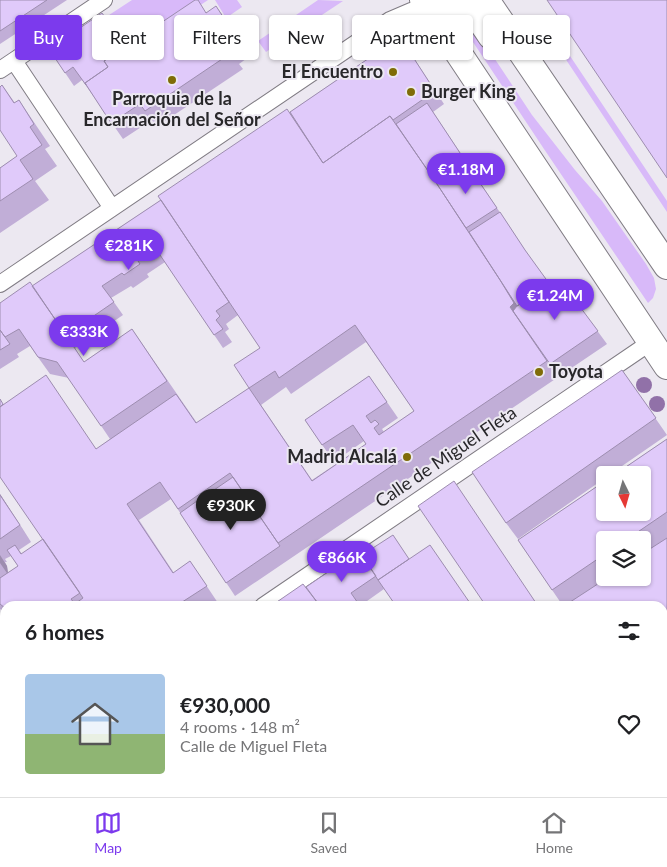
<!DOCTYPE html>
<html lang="en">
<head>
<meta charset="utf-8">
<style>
	:root { --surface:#fff; --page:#f6f6f6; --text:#202124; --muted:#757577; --line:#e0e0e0; --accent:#7c3aed }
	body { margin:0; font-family:Lato,sans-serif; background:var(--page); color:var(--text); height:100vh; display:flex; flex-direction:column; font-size:19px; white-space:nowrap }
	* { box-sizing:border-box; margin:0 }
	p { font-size:16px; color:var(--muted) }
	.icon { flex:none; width:28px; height:28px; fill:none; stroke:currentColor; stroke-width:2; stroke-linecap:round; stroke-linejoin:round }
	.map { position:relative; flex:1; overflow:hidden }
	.sheet { position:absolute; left:0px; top:601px; width:668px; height:196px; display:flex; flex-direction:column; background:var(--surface); border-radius:15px 15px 0 0; box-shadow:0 1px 4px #0004 }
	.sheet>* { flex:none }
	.banner { position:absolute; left:15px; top:15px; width:638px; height:45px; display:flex; gap:10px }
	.needle { width:32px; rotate:175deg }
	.controls { position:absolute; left:596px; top:466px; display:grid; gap:10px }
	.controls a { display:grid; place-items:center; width:55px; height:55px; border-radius:5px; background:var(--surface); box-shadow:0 1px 4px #0004; font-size:25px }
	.price { position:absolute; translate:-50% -42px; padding:0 11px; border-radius:18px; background:var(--accent); color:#fff; font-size:16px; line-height:32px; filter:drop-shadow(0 1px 2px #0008) }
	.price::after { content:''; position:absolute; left:50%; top:30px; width:15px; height:11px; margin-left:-8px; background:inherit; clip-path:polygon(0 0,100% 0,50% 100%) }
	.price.on { background:#222; color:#fff }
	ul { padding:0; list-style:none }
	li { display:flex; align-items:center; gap:15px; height:125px; padding:0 25px }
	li+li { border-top:1px solid var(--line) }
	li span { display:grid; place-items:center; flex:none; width:140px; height:100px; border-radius:5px; color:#555 }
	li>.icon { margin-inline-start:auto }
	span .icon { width:60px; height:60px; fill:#fffc; stroke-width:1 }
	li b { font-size:21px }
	h2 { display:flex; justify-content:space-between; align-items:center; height:60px; padding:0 25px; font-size:21px }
	.pill { padding:0 18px; border-radius:5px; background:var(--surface); box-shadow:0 1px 4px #0004; font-size:18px; line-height:45px }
	.pill.on { background:var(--accent); color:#fff }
	.tab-bar { display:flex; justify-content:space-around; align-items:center; height:70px; border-top:1px solid var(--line); background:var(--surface); font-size:14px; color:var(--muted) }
	.tab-bar a { display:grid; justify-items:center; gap:2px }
	.tab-bar .on { color:var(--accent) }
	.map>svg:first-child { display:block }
	.green { fill:#d8b9f9 }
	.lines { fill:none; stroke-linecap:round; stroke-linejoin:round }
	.street-casing { stroke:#807c84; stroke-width:18 }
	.primary-casing { stroke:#807c84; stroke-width:28 }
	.street { stroke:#fff; stroke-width:16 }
	.primary { stroke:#fff; stroke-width:26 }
	.tree { fill:#9171a8 }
	.wall { fill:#c1aed7; fill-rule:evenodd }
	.shaded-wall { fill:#9d8daf }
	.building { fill:#e0cafa; stroke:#9d8daf; fill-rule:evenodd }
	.poi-dot { fill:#7f6c07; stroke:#ece8f1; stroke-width:2 }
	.labels { text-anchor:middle; stroke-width:4; stroke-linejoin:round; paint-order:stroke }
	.poi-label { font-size:18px; font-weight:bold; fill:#28272a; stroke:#ece8f1; text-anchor:end }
	.street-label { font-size:18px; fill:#28272a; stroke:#ece8f1 }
</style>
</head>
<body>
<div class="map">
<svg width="667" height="797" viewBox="0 0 667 797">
	<rect width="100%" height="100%" fill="#ece8f1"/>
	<!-- green -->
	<path class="green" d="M132,0H208L199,6L137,63L106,17Z
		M215,0H237L242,7L226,18Z
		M318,0L343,1L266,52L258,41Z
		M460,17H467L532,115L575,170L602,201L646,264L654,278L656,289L653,298L648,303L544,149L459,21Z
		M554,32L667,201V212L549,34Z"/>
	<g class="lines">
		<!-- street casing -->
		<g class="street-casing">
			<path id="street" d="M14,61L112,208
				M0,70L104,0
				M0,284L390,20L411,11L427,7
				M263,606L651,342
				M0,646L5,650
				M0,783L5,780
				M136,792L139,797"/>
		</g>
		<!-- primary casing -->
		<g class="primary-casing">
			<path id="primary" d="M423,0L667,366
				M486,0L667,266
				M427,7C467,0 469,3 491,36"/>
		</g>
		<!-- street -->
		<use href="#street" class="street"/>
		<!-- primary -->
		<use href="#primary" class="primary"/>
	</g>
	<!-- trees -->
	<g class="tree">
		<circle cx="644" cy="385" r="8"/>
		<circle cx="657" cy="404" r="8"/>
	</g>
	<!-- wall -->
	<path class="wall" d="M0,0H67L0,44Z
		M206,12L228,23L250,56L239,64L243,69L156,127L152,120L123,139L82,80L74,86L49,49L126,46Z
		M400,37L444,104L433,112L529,256L551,286L560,280L607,344L235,596L171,499L139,520L174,573L190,561L218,603L213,606H5V613L0,609V494L31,542L19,550L22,554L43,539L4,404L97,449L110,439L69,378L50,374L30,346L17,354L19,357L0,369V303L32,286L161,200ZM165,262L223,348L232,342L225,332L229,329L226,324L238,315L260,348L249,388L197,423L132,329L84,362L75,348L123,315L111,298L131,286L133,288L149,277L147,274ZM366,342L414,411L384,432L382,429L398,418L369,376L305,420L334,462L364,441L366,444L312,480L261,405L286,387L291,394ZM11,556L18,566L8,573L7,566L5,562H7L5,559Z
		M2,85L15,103L19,100L50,146L45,149L57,166L35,181L49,200L0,233V168L17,156Z
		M622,370L667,435L609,475H605V478L518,539L506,523Z
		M667,439V797L662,792V606H563L518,540ZM605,540H642V578H605Z
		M362,555L410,559L442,561L384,589L360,606L306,587Z
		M0,698L5,705V719L0,723Z"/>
	<!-- shaded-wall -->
	<path class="shaded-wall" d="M216,6L228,23L250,56L238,40Z
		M444,194L520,310L522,324L510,307Z
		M0,494L31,542L0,495Z
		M0,555L7,566L8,573L11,579L0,563Z"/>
	<!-- building -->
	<path class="building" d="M0,0H47L0,31Z
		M195,0H198L206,13L216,6L238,40L227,47L231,53L145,111L140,104L111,123L85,83L108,67L104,61Z
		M547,0H667V178Z
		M102,13L126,46L104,61L108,67L85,83L86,85L73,67L65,73L49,49Z
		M400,37L435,91L393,120L390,116L323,163L290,112Z
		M2,85L14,103L19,100L34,124L30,127L42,145L20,160L33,179L0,201V168L17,156L0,130V87Z
		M427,103L468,165L465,161L435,181L396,124Z
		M287,109L323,163L390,116L433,178L500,280L514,303L510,307L547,361L278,543L230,473L178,509L160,482L127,504L173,573L190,561L207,586L176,606H72L83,598L0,477V407L46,375L96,449L176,394L196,423L249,388L234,365L260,348L158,196ZM355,325L414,411L379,435L374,428L379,424L375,420L371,423L366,416L387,402L369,376L305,420L322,445L353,425L366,444L312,481L249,388L275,371L279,378Z
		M465,161L497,208L466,228L435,181Z
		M161,200L229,302L216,311L220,316L216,320L223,329L214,335L156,249L138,261L140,264L124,275L122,273L102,286L114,302L66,335L32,286Z
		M500,212L525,250L551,286L517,306L469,232Z
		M560,280L598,331L550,364L513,311L517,306Z
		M30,282L84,362L132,329L167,381L101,426L57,362L38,357L19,329L5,337L0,330V303Z
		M0,330L10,344L0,350Z
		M622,370L656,418L506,523L472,472Z
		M0,399L3,404L0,407Z
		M667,439V512L626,540H605V554L552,590L518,540L605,481V512H642V475H614Z
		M233,477L280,546L226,583L180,513L197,501L202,509L219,497L214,490Z
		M454,481L538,606H486L418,506Z
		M0,495L20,525L0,539Z
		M393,535L409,559L378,580L362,555Z
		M667,538V635L662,638V606H564L607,578H642V554Z
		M43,539L80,593L71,599L75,604L72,606H5V608L0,604V578L18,566L7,550L15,545L21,554Z
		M430,545L472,606H396L378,580Z
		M359,551L376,576L351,593L360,606H320L306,587Z
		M303,584L320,606H271Z
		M667,649V713L662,716V652Z
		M667,736V797H614L611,792H662V739Z
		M5,785V792H105L108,797H0V788Z
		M164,792H291L294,797H167Z
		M291,792H340L333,797H294Z
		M340,792H596L599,797H333Z"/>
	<!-- markers -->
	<g class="poi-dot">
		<circle cx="393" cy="72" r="5"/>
		<circle cx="172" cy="80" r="5"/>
		<circle cx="411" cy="92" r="5"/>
		<circle cx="539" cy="372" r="5"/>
		<circle cx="407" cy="457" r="5"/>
	</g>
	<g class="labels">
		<!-- poi labels -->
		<g class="poi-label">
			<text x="383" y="78">El Encuentro</text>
			<text x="421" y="98" text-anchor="start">Burger King</text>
			<text x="172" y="105" text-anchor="middle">Parroquia de la<tspan x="172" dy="21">Encarnación del Señor</tspan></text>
			<text x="549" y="378" text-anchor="start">Toyota</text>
			<text x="397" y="463">Madrid Alcalá</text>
		</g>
		<!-- street labels -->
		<g class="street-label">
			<text transform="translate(446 457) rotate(-34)" y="6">Calle de Miguel Fleta</text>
		</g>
	</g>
</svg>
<div class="controls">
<a><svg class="needle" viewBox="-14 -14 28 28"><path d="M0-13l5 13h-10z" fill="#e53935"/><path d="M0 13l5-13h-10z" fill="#757577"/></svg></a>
<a><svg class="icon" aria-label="layers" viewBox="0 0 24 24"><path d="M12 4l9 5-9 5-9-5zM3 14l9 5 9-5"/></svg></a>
</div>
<b class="price" style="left:466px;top:195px">€1.18M</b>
<b class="price" style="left:129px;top:271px">€281K</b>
<b class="price" style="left:555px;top:321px">€1.24M</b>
<b class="price" style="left:84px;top:357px">€333K</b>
<b class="price on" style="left:231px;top:531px">€930K</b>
<b class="price" style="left:342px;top:583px">€866K</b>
<div class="banner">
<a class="pill on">Buy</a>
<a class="pill">Rent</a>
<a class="pill">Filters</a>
<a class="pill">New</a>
<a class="pill">Apartment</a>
<a class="pill">House</a>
</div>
<section class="sheet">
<h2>6 homes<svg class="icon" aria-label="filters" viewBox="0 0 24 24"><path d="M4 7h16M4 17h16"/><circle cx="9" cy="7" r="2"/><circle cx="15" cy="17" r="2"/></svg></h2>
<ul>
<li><span style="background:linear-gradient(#a9c7e8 60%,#8fb573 0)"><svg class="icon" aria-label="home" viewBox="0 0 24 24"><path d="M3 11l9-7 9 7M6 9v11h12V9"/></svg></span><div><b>€930,000</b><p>4 rooms · 148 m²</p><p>Calle de Miguel Fleta</p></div><svg class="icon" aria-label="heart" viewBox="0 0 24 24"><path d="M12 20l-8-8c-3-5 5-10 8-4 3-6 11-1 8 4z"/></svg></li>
</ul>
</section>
</div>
<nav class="tab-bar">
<a class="on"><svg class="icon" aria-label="map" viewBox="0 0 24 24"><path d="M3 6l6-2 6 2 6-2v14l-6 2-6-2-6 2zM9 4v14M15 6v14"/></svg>Map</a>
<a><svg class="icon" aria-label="saved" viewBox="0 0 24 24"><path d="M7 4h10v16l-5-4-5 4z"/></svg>Saved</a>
<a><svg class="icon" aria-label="home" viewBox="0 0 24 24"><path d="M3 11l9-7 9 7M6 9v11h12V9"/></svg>Home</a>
</nav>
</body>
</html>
